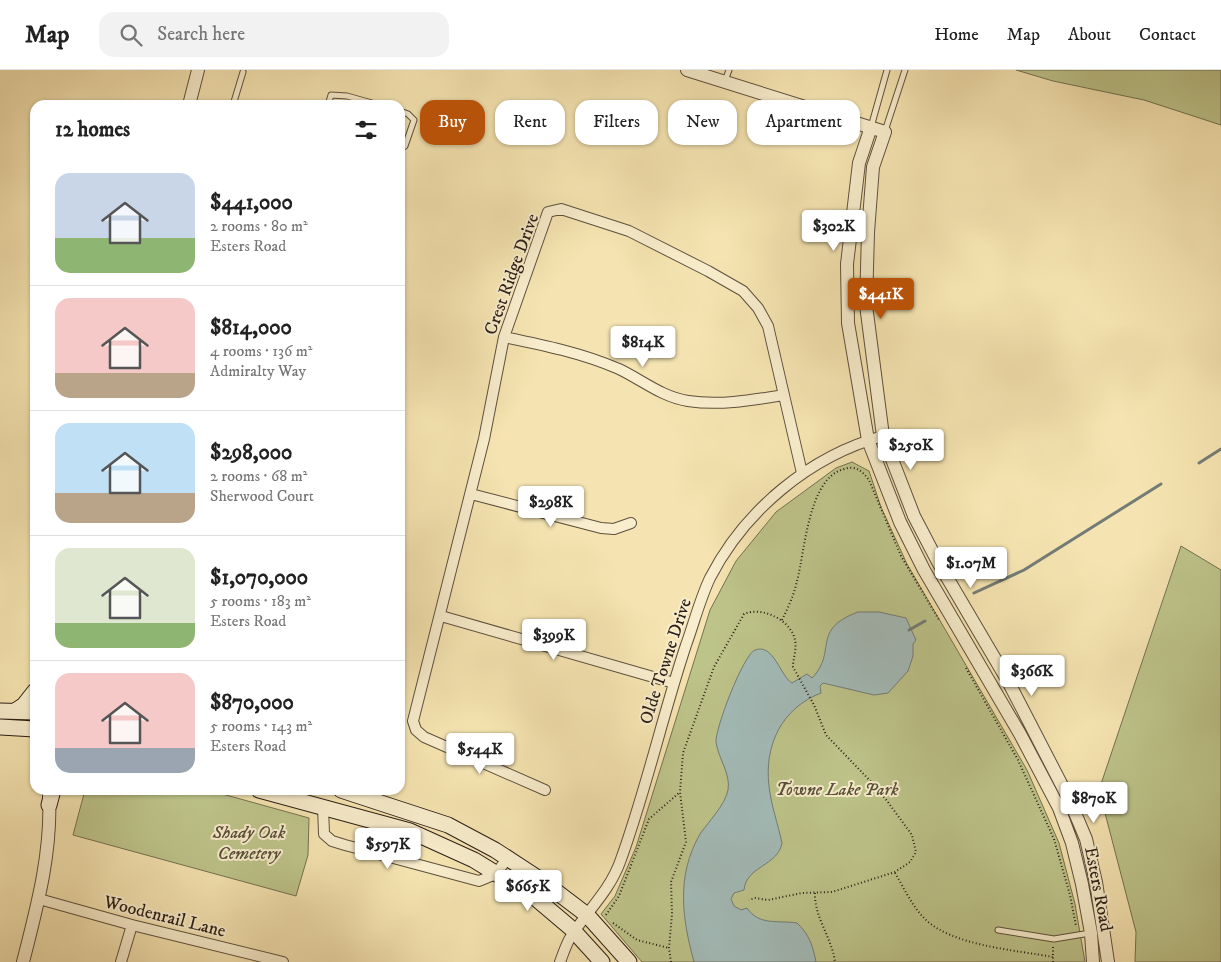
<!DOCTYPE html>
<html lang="en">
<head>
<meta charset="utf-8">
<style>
	:root { --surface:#fff; --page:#f2f2f2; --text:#222; --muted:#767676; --line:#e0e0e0; --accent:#b45309 }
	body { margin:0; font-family:"IM FELL DW Pica",serif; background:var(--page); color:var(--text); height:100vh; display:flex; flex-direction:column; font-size:19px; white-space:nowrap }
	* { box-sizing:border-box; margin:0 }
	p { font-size:16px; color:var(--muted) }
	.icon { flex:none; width:28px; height:28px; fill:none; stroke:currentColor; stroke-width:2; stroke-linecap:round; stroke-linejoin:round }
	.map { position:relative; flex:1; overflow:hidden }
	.side { position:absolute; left:30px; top:30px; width:375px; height:695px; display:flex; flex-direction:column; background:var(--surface); border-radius:15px; box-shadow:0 1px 4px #0004 }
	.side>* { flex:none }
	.top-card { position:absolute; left:420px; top:30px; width:475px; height:45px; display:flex; gap:10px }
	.price { position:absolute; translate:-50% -42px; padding:0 11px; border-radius:5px; background:#fff; color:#222; font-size:16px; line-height:32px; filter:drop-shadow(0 1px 2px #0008) }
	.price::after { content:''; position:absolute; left:50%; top:30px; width:15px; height:11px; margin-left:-8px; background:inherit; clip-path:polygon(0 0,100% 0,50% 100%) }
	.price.selected { background:var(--accent); color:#fff }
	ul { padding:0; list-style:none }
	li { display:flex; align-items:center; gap:15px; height:125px; padding:0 25px }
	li+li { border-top:1px solid var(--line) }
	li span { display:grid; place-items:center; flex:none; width:140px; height:100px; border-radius:15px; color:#555 }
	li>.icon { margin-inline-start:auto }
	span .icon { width:60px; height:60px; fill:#fffc; stroke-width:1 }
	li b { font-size:21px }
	h2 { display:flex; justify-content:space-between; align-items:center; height:60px; padding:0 25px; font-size:21px }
	.tag { padding:0 18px; border-radius:15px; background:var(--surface); box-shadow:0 1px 4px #0004; font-size:18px; line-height:45px }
	.tag.selected { background:var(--accent); color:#fff }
	header { display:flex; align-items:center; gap:30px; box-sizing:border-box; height:70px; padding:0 25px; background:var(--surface); border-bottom:1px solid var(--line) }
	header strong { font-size:24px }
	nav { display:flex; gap:28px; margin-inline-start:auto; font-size:18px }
	.search { width:350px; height:45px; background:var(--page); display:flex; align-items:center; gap:12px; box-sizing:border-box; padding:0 18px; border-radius:15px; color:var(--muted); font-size:19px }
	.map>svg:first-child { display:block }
	.green { fill:#bdc48a; stroke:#747150 }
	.water { fill:#a3bbb8; stroke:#737c77 }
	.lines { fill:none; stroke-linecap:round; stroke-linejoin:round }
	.stream { stroke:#737c77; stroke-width:3 }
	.service-casing { stroke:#5e503d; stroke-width:7 }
	.minor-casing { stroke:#5e503d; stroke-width:12 }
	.tertiary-casing { stroke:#5e503d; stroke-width:14 }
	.secondary-casing { stroke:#2c1e16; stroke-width:17 }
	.path { stroke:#2c1e16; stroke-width:2; stroke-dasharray:1 2.5; stroke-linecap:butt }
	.service { stroke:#f8edcc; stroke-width:5 }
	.minor { stroke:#f8edcc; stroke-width:10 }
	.tertiary { stroke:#f8edcc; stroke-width:12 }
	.secondary { stroke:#f8edcc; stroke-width:15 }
	.labels { text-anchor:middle; stroke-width:4; stroke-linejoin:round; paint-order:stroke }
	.street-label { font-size:18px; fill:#2c1e16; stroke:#f8edcc }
	.park-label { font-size:18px; font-style:italic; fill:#585039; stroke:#f8edcc }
</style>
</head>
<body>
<header>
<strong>Map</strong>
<div class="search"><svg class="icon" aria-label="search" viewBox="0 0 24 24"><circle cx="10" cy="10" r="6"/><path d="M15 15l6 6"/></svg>Search here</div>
<nav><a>Home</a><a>Map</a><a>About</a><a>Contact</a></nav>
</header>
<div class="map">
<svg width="1221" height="892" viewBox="0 0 1221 892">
	<rect width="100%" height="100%" fill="#f5e4b1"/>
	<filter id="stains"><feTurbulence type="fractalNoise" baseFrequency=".004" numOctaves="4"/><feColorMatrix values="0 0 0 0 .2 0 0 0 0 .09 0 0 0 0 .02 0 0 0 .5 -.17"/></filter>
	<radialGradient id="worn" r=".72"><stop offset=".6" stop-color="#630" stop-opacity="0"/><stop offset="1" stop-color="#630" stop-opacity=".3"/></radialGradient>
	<!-- green -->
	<path class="green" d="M1016,0H1221V55L1144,30L1053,11Z
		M852,392L869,401L881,437L907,494L1027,700L1059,773L1075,834L1085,892H642L601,844L615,826L636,777L710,540L736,491L776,442L836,398Z
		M1181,476L1221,500V892H1135L1136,862L1099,720Z
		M85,720H208L309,748L308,785L296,826L73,765Z"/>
	<!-- water -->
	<path class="water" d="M858,542H879L906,548L916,570L913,574V586L908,601L888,623L874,625L823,613L820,616L821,623C782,638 764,675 769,716C771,735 778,754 782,773C778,796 746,796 744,820L734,823L731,829L734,836L741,840L747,838C759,856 778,850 797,853C809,864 813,876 816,892H694C682,848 676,806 700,764C709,751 725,735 728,720C731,704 718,688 716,672C715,659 743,585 755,580C774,573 780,606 792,613L807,604L812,608C838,581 810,560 858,542Z"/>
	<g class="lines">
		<!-- stream -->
		<path class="stream" d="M1199,393L1221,379
			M974,523L1024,500L1161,414
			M909,560L925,551"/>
		<!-- service casing -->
		<g class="service-casing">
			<path id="service" d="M725,11L729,0
				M233,35L243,2
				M328,35L331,25L347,26L379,35
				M400,41L408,44L414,50L405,76L400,79
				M871,57L887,0
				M885,61L905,0
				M998,860L1054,869L1090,863"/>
		</g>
		<!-- minor casing -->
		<g class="minor-casing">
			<path id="minor" d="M504,267C543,275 582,283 619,299C642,310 662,327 688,331C720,336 753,330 784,325
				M471,424L601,458L614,459L631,453
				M441,546L674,613
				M545,720L424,667L416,660L413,651L484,369L504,267L548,142L561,139L629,161L708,201L743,221L758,238L768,256L802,403
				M323,737L324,764L332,771L345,775L479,811L496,804L506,790
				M39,829L132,855L283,892
				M121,892L132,855
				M560,892C563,884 566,875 570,868C586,842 609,822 620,792C646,721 662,647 686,575C694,553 700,529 710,508C745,440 810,386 883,366"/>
		</g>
		<!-- tertiary casing -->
		<g class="tertiary-casing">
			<path id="tertiary" d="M687,0L885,62L873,97L868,162L866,235L883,366L914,446L938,492L1008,611L1070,731L1086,769L1096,812L1108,892
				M189,35L198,0
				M871,57L859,93L847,194L848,253L868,370L900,452L924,500L1020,664L1059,738L1072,773L1082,814L1091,863L1093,892
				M23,892C37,837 52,782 49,725"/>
		</g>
		<!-- secondary casing -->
		<g class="secondary-casing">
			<path id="secondary" d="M0,641L35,642
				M15,641L24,635L35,621
				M0,657L35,659
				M259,720L410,761L474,790L533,826L572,859L602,892
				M341,720L448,755L495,780L541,810L587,845L629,892
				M49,735L53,720"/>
		</g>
		<!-- path -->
		<path class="path" d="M782,550C788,538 794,525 797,511C805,482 808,408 844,399C856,395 862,401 869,410L901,486L939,550
			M966,598L1018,690L1054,769L1070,825L1076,856
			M895,803C904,818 912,836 924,848C951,876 1016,880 1053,887
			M815,823C814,847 832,868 835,892
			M606,845L619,826L649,749L680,722
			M613,853L637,870L669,878
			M671,892L669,878L672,844L671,812L686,772L680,722L683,683L714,597L744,544C762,536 791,550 795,570C797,580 793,588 793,597L814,635L826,665L879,720L912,765L916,782L910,792L895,802L832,822L802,823L768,830L755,828L749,830
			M1053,892V877"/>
		<!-- service -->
		<use href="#service" class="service"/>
		<!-- minor -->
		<use href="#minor" class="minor"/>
		<!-- tertiary -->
		<use href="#tertiary" class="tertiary"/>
		<!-- secondary -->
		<use href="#secondary" class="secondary"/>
	</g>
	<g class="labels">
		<!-- street labels -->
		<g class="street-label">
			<text transform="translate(511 204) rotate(-70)" y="6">Crest Ridge Drive</text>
			<text transform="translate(665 591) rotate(-72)" y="6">Olde Towne Drive</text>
			<text transform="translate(1099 819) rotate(79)" y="6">Esters Road</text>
			<text transform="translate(165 846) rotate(14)" y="6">Woodenrail Lane</text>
		</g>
		<!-- park labels -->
		<g class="park-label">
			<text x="837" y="725">Towne Lake Park</text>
			<text x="249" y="768">Shady Oak<tspan x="249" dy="21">Cemetery</tspan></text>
		</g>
	</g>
	<rect width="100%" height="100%" filter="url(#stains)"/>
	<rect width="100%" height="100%" fill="url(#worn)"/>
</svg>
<b class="price" style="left:834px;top:182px">$302K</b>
<b class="price selected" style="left:881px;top:250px">$441K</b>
<b class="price" style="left:643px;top:298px">$814K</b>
<b class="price" style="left:911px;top:401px">$250K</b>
<b class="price" style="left:551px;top:458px">$298K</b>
<b class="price" style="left:971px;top:519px">$1.07M</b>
<b class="price" style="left:554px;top:591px">$399K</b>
<b class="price" style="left:1032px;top:627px">$366K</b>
<b class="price" style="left:480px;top:705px">$544K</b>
<b class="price" style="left:1094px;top:754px">$870K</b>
<b class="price" style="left:388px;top:800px">$597K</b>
<b class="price" style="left:528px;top:842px">$665K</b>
<div class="top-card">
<a class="tag selected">Buy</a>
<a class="tag">Rent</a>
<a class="tag">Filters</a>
<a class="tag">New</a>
<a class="tag">Apartment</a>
</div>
<section class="side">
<h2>12 homes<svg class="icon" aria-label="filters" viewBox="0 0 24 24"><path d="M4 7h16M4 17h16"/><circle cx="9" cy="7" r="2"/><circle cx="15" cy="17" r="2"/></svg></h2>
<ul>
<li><span style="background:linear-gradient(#c9d6e8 65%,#8fb573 0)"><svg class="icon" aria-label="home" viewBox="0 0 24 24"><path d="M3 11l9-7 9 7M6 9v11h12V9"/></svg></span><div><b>$441,000</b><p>2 rooms · 80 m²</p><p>Esters Road</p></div></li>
<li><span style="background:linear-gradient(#f6c9c9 75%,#b9a48a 0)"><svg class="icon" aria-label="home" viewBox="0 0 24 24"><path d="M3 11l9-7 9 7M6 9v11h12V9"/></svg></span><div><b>$814,000</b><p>4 rooms · 136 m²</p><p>Admiralty Way</p></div></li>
<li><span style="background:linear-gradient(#bfe0f5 70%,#b9a48a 0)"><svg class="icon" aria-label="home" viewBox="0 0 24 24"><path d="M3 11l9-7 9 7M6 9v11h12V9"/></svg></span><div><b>$298,000</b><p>2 rooms · 68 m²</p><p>Sherwood Court</p></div></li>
<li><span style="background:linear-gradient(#dfe7d0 75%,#8fb573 0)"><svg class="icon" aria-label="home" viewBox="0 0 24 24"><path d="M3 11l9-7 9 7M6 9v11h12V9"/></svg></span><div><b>$1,070,000</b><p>5 rooms · 183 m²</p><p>Esters Road</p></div></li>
<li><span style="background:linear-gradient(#f6c9c9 75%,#9aa5b1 0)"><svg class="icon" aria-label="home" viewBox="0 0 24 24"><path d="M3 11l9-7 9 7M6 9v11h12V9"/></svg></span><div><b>$870,000</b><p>5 rooms · 143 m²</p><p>Esters Road</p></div></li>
</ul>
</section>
</div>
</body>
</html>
